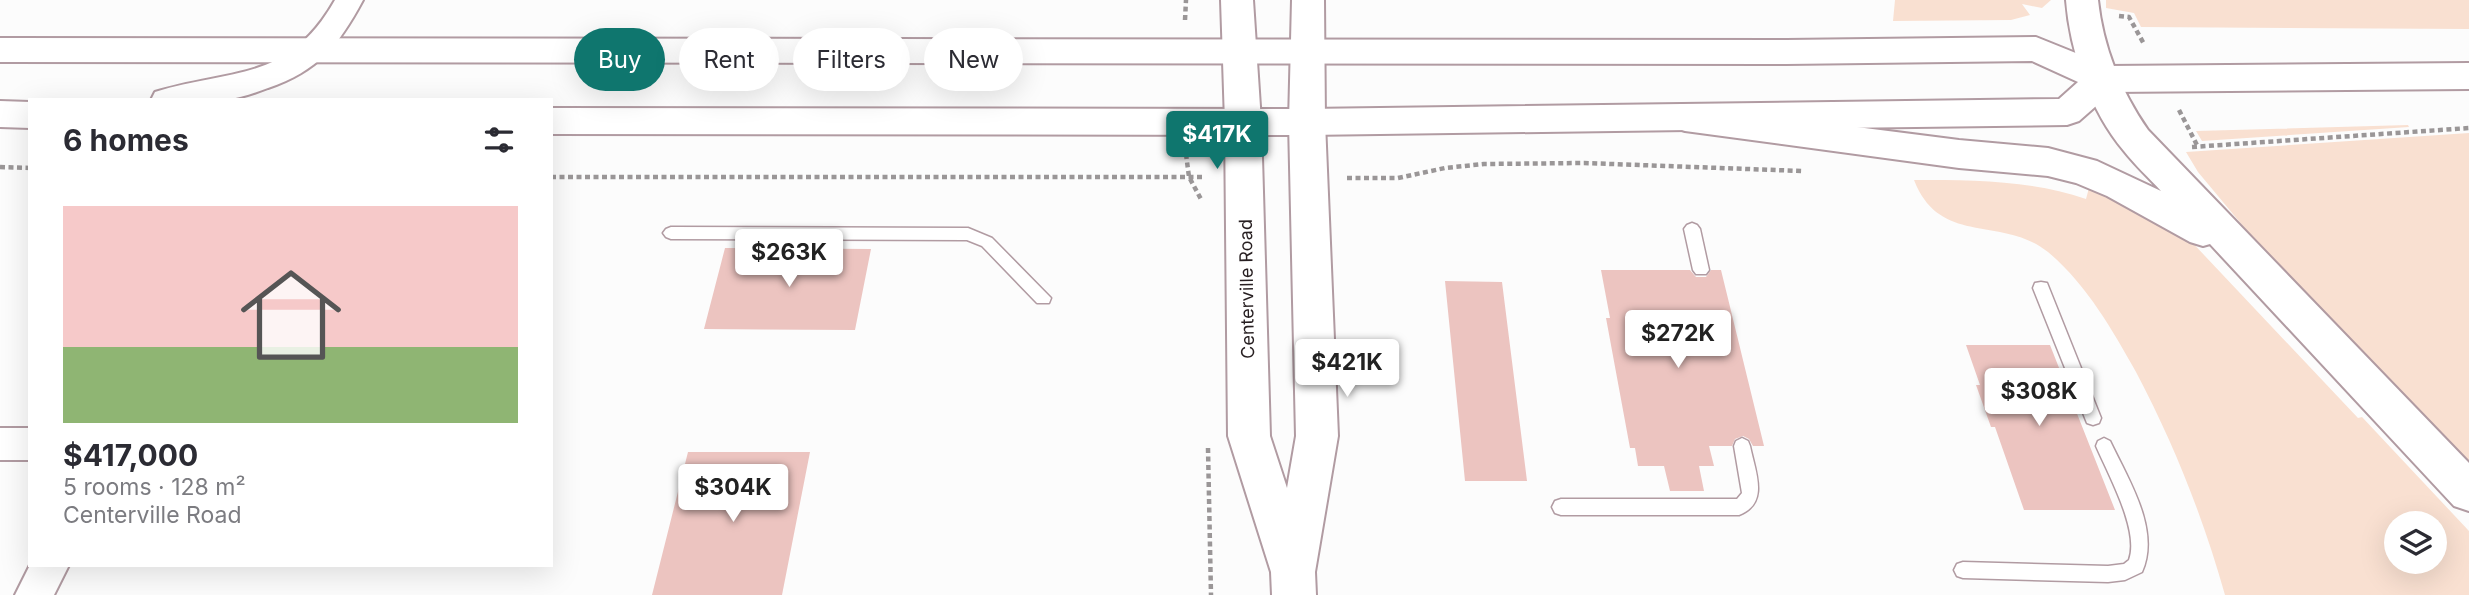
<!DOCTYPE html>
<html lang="en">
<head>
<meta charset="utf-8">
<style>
	:root { --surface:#fff; --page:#f7f7f7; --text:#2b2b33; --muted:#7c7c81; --accent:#0f766e }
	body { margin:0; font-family:Inter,sans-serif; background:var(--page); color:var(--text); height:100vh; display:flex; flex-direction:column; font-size:26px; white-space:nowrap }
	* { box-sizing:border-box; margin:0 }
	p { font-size:23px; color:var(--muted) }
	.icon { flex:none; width:38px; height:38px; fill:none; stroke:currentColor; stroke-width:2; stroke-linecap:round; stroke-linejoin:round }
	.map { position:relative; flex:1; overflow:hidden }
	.sheet { position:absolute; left:28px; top:98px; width:525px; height:469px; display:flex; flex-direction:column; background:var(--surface); border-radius:0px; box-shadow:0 7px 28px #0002 }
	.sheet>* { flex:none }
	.banner { position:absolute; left:574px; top:28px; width:665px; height:63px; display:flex; gap:14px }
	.tools { position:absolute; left:2384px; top:511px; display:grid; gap:14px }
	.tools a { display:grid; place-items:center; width:63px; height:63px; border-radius:50%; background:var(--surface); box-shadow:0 7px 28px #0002; font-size:35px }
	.price { position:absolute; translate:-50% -60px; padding:0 16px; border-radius:7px; background:#fff; color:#222; font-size:23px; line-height:46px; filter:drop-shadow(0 2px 4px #0008) }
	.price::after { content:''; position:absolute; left:50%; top:42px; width:21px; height:16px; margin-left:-10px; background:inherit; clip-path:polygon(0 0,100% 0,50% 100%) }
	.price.current { background:var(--accent); color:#fff }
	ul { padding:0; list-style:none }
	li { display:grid; align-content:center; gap:14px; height:371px; padding:0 35px }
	li span { display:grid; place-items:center; height:217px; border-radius:0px; color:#555 }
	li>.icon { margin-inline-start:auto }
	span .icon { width:126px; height:126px; fill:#fffc; stroke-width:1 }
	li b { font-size:30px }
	h2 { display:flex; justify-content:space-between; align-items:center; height:84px; padding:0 35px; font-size:30px }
	.pill { padding:0 24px; border-radius:32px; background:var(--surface); box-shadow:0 7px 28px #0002; font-size:24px; line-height:63px }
	.pill.current { background:var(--accent); color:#fff }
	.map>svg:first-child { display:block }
	.green { fill:#f9e0d1; fill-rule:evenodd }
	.building { fill:#ecc4c0 }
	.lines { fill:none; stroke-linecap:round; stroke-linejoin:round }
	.service-casing { stroke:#b19ba2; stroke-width:3 }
	.minor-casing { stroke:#b19ba2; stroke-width:4 }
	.tertiary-casing { stroke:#b19ba2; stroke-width:4 }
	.secondary-casing { stroke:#b19ba2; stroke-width:4 }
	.primary-casing { stroke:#b19ba2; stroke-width:4 }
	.motorway-casing { stroke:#b19ba2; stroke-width:4 }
	.path { stroke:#9a9697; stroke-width:4.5; stroke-dasharray:5 3.5; stroke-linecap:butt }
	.service { fill:#fff; fill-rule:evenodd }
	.minor { fill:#fff; fill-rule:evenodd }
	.tertiary { fill:#fff; fill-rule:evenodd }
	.secondary { fill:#fff; fill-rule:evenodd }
	.primary { fill:#fff; fill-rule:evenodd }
	.motorway { fill:#fff; fill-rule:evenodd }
	.labels { text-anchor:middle; stroke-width:5; stroke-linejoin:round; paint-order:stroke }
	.street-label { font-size:18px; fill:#271f21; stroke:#fff }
</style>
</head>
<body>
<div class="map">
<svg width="2469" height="595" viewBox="0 0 2469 595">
	<rect width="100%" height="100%" fill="#fcfcfc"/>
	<!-- green -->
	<path class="green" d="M1895,0H2051L2042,8L2022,4L2030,15L2011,20L1893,21Z
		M2106,0H2469V29L2141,27L2134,13L2106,8Z
		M2408,125L2409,127L2202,141L2196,131Z
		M2469,133V462L2248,232L2198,172L2186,152Z
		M1914,180C1972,180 2030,180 2086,199L2090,184L2188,238L2358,418L2362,417L2469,531V595H2225C2203,517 2174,444 2136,372C2112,329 2086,284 2048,252C2002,215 1940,247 1914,180ZM2396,523H2434V562H2396Z"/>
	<!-- building -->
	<path class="building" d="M725,248L871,249L855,330L704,329Z
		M1601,270H1690L1696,277H1706L1711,270H1721L1764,446H1753L1749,439L1743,436L1735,439L1732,446H1709L1714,466H1699L1704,491H1670L1664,466H1638L1635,448H1630L1606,318H1610Z
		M1445,281L1502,282L1527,481H1465Z
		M1966,345H2050L2115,510H2024L1995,427H1991L1976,385H1980Z
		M688,452H810L782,595H652Z"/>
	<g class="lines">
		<!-- service casing -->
		<g class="service-casing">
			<path id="service" d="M1692,223L1697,225L1700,229L1709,270L1706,274H1696L1693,270L1684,229L1687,225Z
				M671,227L968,228L992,238L1051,298L1049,303H1037L982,246L967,240L671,239L666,237L663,233L666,229Z
				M2041,282L2047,283L2101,418L2099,423L2093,425L2087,423L2033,288L2035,283Z
				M1742,438L1748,441L1750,446C1755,471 1770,503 1739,515H1561L1555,513L1552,507L1555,501L1561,499H1737L1742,493L1734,446L1736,441Z
				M2104,438L2110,441C2128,479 2161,530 2142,572L2125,580L2108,582L1963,578L1957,576L1954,570L1957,564L1963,562L2108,566L2124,564L2129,560C2140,531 2108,474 2096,446L2098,441Z"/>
		</g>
		<!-- minor casing -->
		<g class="minor-casing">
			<path id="minor" d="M335,0H363C339,45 318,71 268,88C255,93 240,98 226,100C202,102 176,100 151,100L155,92C233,68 288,83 335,0Z
				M0,428H30V460H0Z
				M30,565H69L54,595H15Z"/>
		</g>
		<!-- tertiary casing -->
		<g class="tertiary-casing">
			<path id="tertiary" d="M1243,109L1255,113L1261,122L1270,436L1287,488L1296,436L1289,122L1295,113L1307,109L1319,113L1325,122L1338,436L1315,572L1316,595H1272L1271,572L1228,436L1225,122L1231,113Z"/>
		</g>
		<!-- secondary casing -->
		<g class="secondary-casing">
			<path id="secondary" d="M1221,0H1253L1261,122L1255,131L1243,135L1231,131L1225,122Z
				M1292,0H1324L1325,122L1319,131L1307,135L1295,131L1289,122Z"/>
		</g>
		<!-- primary casing -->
		<g class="primary-casing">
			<path id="primary" d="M2036,37L2108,66L2469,63V89L2112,92L2079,121L2067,125L1307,135L551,134V108L1307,109L2059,99L2078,82L2032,61L1786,64L0,62V38L1786,40Z
				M0,101L30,102V128L0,127Z"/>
		</g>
		<!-- motorway casing -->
		<g class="motorway-casing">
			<path id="motorway" d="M2066,0H2098C2103,47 2121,91 2148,130L2469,463V511L2454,506L2210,244L2203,246L2190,242L2107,196L2076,183L2048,176L1959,168L1685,131L1673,127L1667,118L1673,109L1685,105L1959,140L2048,148L2097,161L2161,191C2149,178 2135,165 2124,151C2090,111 2070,51 2066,0Z"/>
		</g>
		<!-- path -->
		<path class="path" d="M2119,16L2129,17L2144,44
			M1185,20L1186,0
			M2179,110L2198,147
			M2192,147L2469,128
			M1186,154L1189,177L1202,201
			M0,167L30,168
			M551,177H1205
			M1347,178H1398L1445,168L1484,164L1584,163L1802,171
			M1208,448L1211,595"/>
		<!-- service -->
		<use href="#service" class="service"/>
		<!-- minor -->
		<use href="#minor" class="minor"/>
		<!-- tertiary -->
		<use href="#tertiary" class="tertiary"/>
		<!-- secondary -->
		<use href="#secondary" class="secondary"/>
		<!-- primary -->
		<use href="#primary" class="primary"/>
		<!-- motorway -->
		<use href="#motorway" class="motorway"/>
	</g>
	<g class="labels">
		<!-- street labels -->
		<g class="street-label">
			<text transform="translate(1247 289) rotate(-91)" y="6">Centerville Road</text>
		</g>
	</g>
</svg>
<div class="tools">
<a><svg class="icon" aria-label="layers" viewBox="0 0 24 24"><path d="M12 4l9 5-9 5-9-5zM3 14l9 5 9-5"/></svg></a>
</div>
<b class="price current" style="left:1217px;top:171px">$417K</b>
<b class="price" style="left:789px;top:289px">$263K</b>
<b class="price" style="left:1678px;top:370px">$272K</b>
<b class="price" style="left:1347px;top:399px">$421K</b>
<b class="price" style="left:2039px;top:428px">$308K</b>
<b class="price" style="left:733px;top:524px">$304K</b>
<div class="banner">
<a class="pill current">Buy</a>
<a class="pill">Rent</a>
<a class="pill">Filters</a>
<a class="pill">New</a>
</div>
<section class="sheet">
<h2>6 homes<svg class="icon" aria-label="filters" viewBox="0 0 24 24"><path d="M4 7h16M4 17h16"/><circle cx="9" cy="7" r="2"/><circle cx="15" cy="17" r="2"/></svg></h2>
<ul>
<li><span style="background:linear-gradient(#f6c9c9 65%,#8fb573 0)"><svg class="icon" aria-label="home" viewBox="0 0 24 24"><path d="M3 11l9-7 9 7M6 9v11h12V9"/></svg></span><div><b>$417,000</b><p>5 rooms · 128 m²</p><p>Centerville Road</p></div></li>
</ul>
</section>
</div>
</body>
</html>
